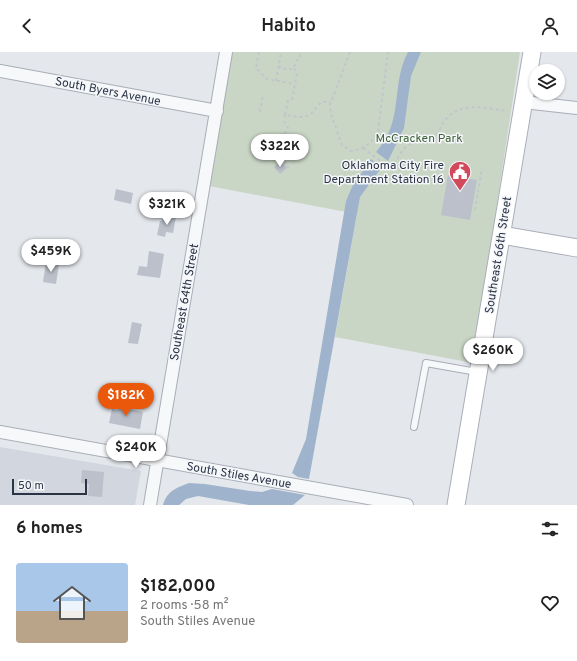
<!DOCTYPE html>
<html lang="en">
<head>
<meta charset="utf-8">
<style>
	:root { --surface:#fff; --page:#f6f6f6; --text:#222; --muted:#767676; --accent:#ea580c }
	body { margin:0; font-family:Overpass,sans-serif; background:var(--page); color:var(--text); height:100vh; display:flex; flex-direction:column; font-size:15px; white-space:nowrap }
	* { box-sizing:border-box; margin:0 }
	p { font-size:13px; color:var(--muted) }
	.icon { flex:none; width:22px; height:22px; fill:none; stroke:currentColor; stroke-width:2; stroke-linecap:round; stroke-linejoin:round }
	.map { position:relative; height:453px; overflow:hidden }
	.side { display:flex; flex-direction:column; background:var(--surface); flex:1 }
	.side>* { flex:none }
	.controls { position:absolute; left:529px; top:12px; display:grid; gap:8px }
	.controls a { display:grid; place-items:center; width:36px; height:36px; border-radius:50%; background:var(--surface); box-shadow:0 1px 3px #0004; font-size:20px }
	.scale { position:absolute; left:12px; bottom:10px; width:75px; box-sizing:border-box; padding-left:4px; border:2px solid #2b3445; border-top:0; font-size:11px; line-height:14px; white-space:nowrap; color:#2b3445; -webkit-text-stroke:3px #f4f6f9; paint-order:stroke }
	.price { position:absolute; translate:-50% -34px; padding:0 9px; border-radius:14px; background:#fff; color:#222; font-size:13px; line-height:26px; filter:drop-shadow(0 1px 2px #0008) }
	.price::after { content:''; position:absolute; left:50%; top:24px; width:12px; height:9px; margin-left:-6px; background:inherit; clip-path:polygon(0 0,100% 0,50% 100%) }
	.price.selected { background:var(--accent); color:#fff }
	ul { padding:0; list-style:none }
	li { display:flex; align-items:center; gap:12px; height:100px; padding:0 16px }
	li span { display:grid; place-items:center; flex:none; width:112px; height:80px; border-radius:4px; color:#555 }
	li>.icon { margin-inline-start:auto }
	span .icon { width:48px; height:48px; fill:#fffc; stroke-width:1 }
	li b { font-size:17px }
	h2 { display:flex; justify-content:space-between; align-items:center; height:48px; padding:0 16px; font-size:17px }
	header { display:flex; justify-content:space-between; align-items:center; height:52px; padding:0 16px; background:var(--surface); font-size:18px; font-weight:600 }
	.map>svg:first-child { display:block }
	.built { fill:#d2d6de }
	.green { fill:#c9d6c5 }
	.water { fill:#9fb4cc }
	.building { fill:#bbc0ca }
	.lines { fill:none; stroke-linecap:round; stroke-linejoin:round }
	.lane-casing { stroke:#a9aeb7; stroke-width:8 }
	.street-casing { stroke:#a9aeb7; stroke-width:14 }
	.secondary-casing { stroke:#a9aeb7; stroke-width:19 }
	.path { stroke:#c2c5cb; stroke-width:2; stroke-dasharray:3 3; stroke-linecap:butt }
	.lane { stroke:#f7f8fa; stroke-width:6 }
	.street { stroke:#f7f8fa; stroke-width:12 }
	.secondary { stroke:#fff; stroke-width:17 }
	.labels { text-anchor:middle; stroke-width:3; stroke-linejoin:round; paint-order:stroke }
	.street-label { font-size:12px; fill:#2b3445; stroke:#f4f6f9 }
	.park-label { font-size:12px; fill:#3f6138; stroke:#f4f6f9 }
	.poi-label { font-size:12px; fill:#2b3445; stroke:#f4f6f9; text-anchor:end }
</style>
</head>
<body>
<header><svg class="icon" aria-label="back" viewBox="0 0 24 24"><path d="M15 5l-7 7 7 7"/></svg>Habito<svg class="icon" aria-label="person" viewBox="0 0 24 24"><circle cx="12" cy="8" r="4"/><path d="M4 21q1-7 8-7t8 7"/></svg></header>
<div class="map">
<svg width="577" height="453" viewBox="0 0 577 453">
	<rect width="100%" height="100%" fill="#e4e7ec"/>
	<!-- built -->
	<path class="built" d="M0,395L141,419L135,453H0Z"/>
	<!-- green -->
	<path class="green" d="M231,0H520L473,311L335,285L357,162L209,134Z"/>
	<!-- water -->
	<path class="water" d="M408,0H421L411,24L404,76L388,109L376,100C405,68 390,34 408,0Z
		M371,107L381,116L360,145L309,427L298,425L292,421L306,387L346,149L352,135Z
		M189,431L205,432L250,439L262,440L272,437L305,443L293,453H249L198,444L186,447L179,453H163C167,439 176,436 189,431Z"/>
	<!-- building -->
	<path class="building" d="M281,109L287,116L280,122L274,115Z
		M448,123L477,128L470,168L441,163Z
		M116,137L133,141L131,152L114,148Z
		M163,163L176,165L173,181L166,180L165,185L157,183L160,169H162Z
		M149,199L164,202L160,226L137,223L139,214L147,215Z
		M46,210L59,212L56,232L43,230Z
		M132,270L142,272L138,292L128,291Z
		M120,334L140,338L137,352L117,348Z
		M119,350L131,352L129,357L143,360L140,377L109,371L112,357L118,358Z
		M82,418L104,420L102,445L88,444L89,432L81,431Z"/>
	<g class="lines">
		<!-- lane casing -->
		<g class="lane-casing">
			<path id="lane" d="M414,375L426,311L477,320"/>
		</g>
		<!-- street casing -->
		<g class="street-casing">
			<path id="street" d="M0,19L217,59
				M523,50L577,56
				M0,380L407,453
				M150,453L226,0"/>
		</g>
		<!-- secondary casing -->
		<g class="secondary-casing">
			<path id="secondary" d="M502,183L577,196
				M456,453L532,0"/>
		</g>
		<!-- path -->
		<path class="path" d="M259,0L256,16L267,27L295,32
			M350,0L330,53L331,62L342,93L351,99C363,98 373,90 378,79L388,0
			M278,14L288,18L294,16L296,9L300,6V0
			M276,29L281,0
			M288,48L285,63L301,65L310,63L321,50H330
			M292,48L297,21L294,16
			M260,60L263,43
			M285,63L284,69L288,76L284,82C277,83 269,88 274,97C276,99 280,100 282,102C285,107 283,112 289,116
			M363,96L386,113C399,113 398,100 407,94C416,87 426,90 433,86C439,82 441,73 445,68C461,48 487,57 508,59
			M467,126L469,114
			M475,158L482,116"/>
		<!-- lane -->
		<use href="#lane" class="lane"/>
		<!-- street -->
		<use href="#street" class="street"/>
		<!-- secondary -->
		<use href="#secondary" class="secondary"/>
	</g>
	<!-- icons -->
	<defs>
		<g id="civic-pin" transform="scale(1.15)"><path d="M0 17L-7.5 6A9.5 9.5 0 1 1 7.5 6Z" fill="#d1495b" stroke="#f4f6f9"/><path d="M-.6-6.5H3V-4.5H.6V-3L4-1V1h2V6H-6V1h2V-1L-.6-3ZM-1.2 2.5V6h2.4V2.5Z" fill="#fff"/></g>
	</defs>
	<g fill-rule="evenodd">
		<use href="#civic-pin" x="460" y="120"/>
	</g>
	<g class="labels">
		<!-- street labels -->
		<g class="street-label">
			<text transform="translate(108 39) rotate(11)" y="4">South Byers Avenue</text>
			<text transform="translate(498 203) rotate(-81)" y="4">Southeast 66th Street</text>
			<text transform="translate(184 250) rotate(-80)" y="4">Southeast 64th Street</text>
			<text transform="translate(239 423) rotate(10)" y="4">South Stiles Avenue</text>
		</g>
		<!-- park labels -->
		<g class="park-label">
			<text x="419" y="90">McCracken Park</text>
		</g>
		<!-- poi labels -->
		<g class="poi-label">
			<text x="444" y="117">Oklahoma City Fire<tspan x="444" dy="14">Department Station 16</tspan></text>
		</g>
	</g>
</svg>
<div class="controls">
<a><svg class="icon" aria-label="layers" viewBox="0 0 24 24"><path d="M12 4l9 5-9 5-9-5zM3 14l9 5 9-5"/></svg></a>
</div>
<div class="scale">50 m</div>
<b class="price" style="left:280px;top:116px">$322K</b>
<b class="price" style="left:167px;top:174px">$321K</b>
<b class="price" style="left:51px;top:221px">$459K</b>
<b class="price" style="left:493px;top:320px">$260K</b>
<b class="price selected" style="left:126px;top:365px">$182K</b>
<b class="price" style="left:136px;top:417px">$240K</b>
</div>
<section class="side">
<h2>6 homes<svg class="icon" aria-label="filters" viewBox="0 0 24 24"><path d="M4 7h16M4 17h16"/><circle cx="9" cy="7" r="2"/><circle cx="15" cy="17" r="2"/></svg></h2>
<ul>
<li><span style="background:linear-gradient(#a9c7e8 60%,#b9a48a 0)"><svg class="icon" aria-label="home" viewBox="0 0 24 24"><path d="M3 11l9-7 9 7M6 9v11h12V9"/></svg></span><div><b>$182,000</b><p>2 rooms · 58 m²</p><p>South Stiles Avenue</p></div><svg class="icon" aria-label="heart" viewBox="0 0 24 24"><path d="M12 20l-8-8c-3-5 5-10 8-4 3-6 11-1 8 4z"/></svg></li>
</ul>
</section>
</body>
</html>
